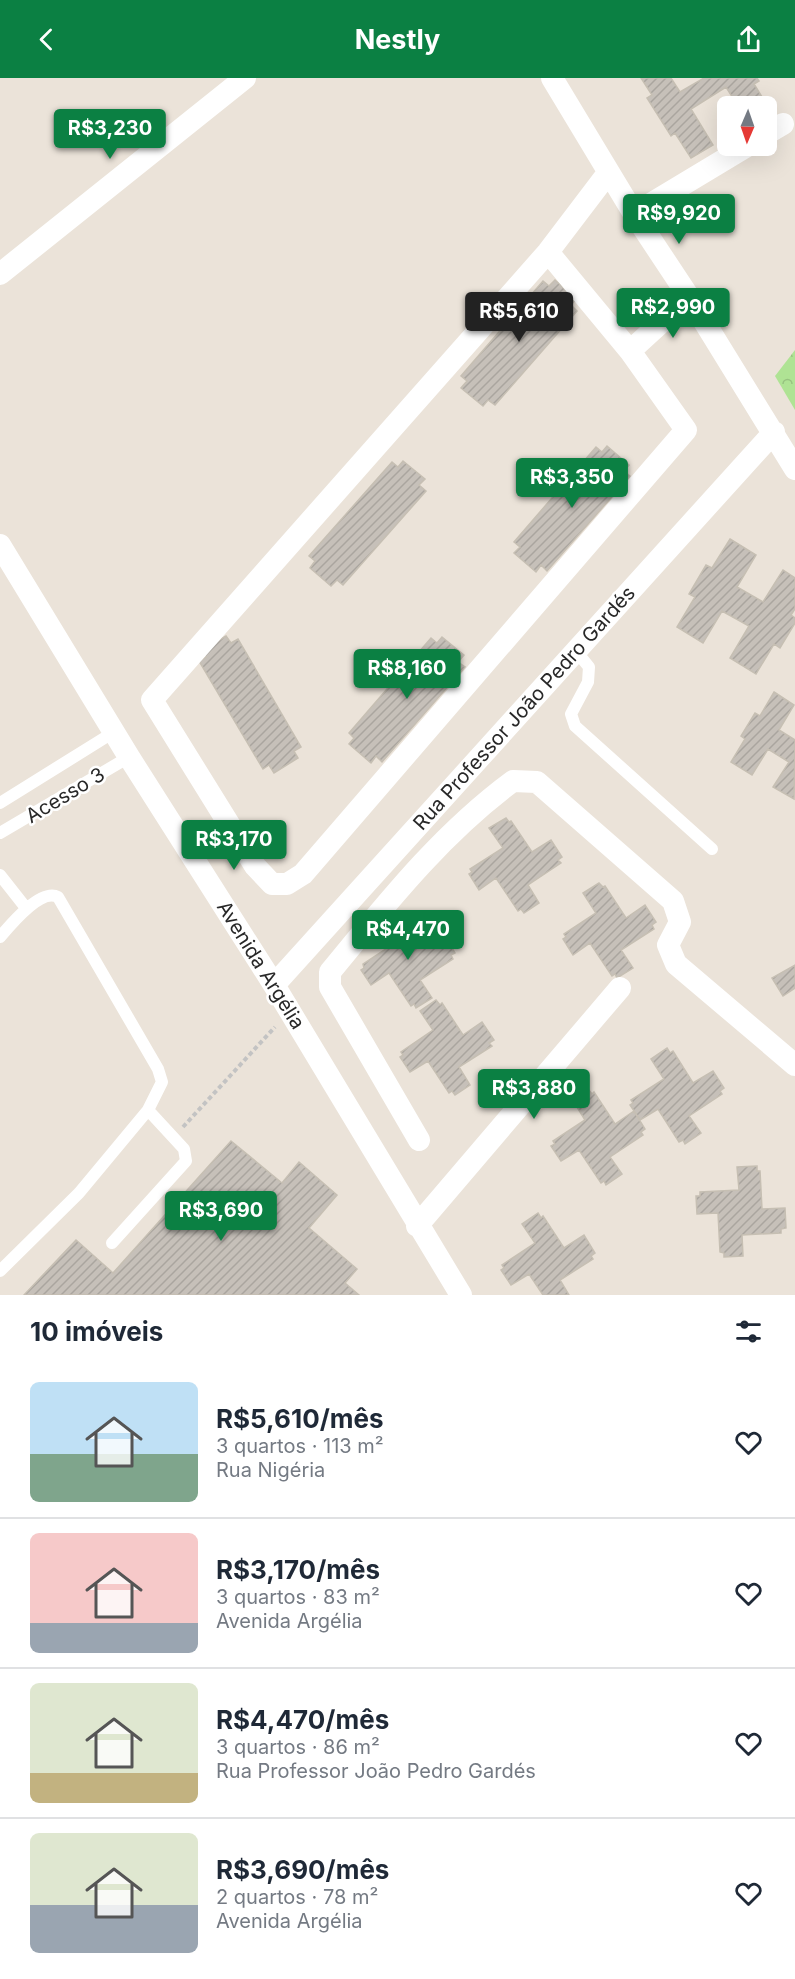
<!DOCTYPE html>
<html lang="pt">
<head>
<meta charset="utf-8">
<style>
	:root { --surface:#fff; --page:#f6f6f7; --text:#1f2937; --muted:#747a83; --line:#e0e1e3; --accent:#0b8043 }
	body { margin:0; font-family:Inter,sans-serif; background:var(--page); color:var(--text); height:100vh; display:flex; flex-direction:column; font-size:22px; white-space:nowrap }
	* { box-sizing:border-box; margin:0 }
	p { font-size:20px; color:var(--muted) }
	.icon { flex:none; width:33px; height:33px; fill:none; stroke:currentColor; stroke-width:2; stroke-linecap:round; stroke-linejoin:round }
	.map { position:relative; height:1217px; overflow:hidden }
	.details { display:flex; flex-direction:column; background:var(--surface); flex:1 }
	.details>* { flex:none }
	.needle { width:39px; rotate:182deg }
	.buttons { position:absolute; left:717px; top:18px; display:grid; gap:12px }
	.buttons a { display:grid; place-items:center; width:60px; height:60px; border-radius:9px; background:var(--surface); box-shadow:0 6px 24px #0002; font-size:30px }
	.price { position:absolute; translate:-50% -51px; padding:0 14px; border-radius:6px; background:var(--accent); color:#fff; font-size:20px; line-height:39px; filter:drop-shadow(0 2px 3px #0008) }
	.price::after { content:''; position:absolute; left:50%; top:36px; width:18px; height:14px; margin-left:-9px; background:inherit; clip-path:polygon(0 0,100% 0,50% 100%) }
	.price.active { background:#222; color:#fff }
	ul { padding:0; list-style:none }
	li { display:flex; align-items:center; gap:18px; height:150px; padding:0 30px }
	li+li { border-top:2px solid var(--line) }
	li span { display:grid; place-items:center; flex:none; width:168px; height:120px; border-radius:9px; color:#555 }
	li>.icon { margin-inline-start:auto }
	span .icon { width:72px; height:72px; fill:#fffc; stroke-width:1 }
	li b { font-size:26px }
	h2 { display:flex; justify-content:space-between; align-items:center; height:72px; padding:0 30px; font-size:26px }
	header { display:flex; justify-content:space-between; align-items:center; height:78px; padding:0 30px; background:var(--accent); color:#fff; font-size:27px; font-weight:700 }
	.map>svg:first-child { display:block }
	.forest { fill:url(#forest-crowns) }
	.building { fill:url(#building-hatch); stroke:#c6bfb3; stroke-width:1.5 }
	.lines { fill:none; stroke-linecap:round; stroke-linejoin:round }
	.path { stroke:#c3c3c3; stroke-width:4; stroke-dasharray:4.5 3; stroke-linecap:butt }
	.service { stroke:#fff; stroke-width:12 }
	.minor { stroke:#fff; stroke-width:22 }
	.labels { text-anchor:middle; stroke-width:5; stroke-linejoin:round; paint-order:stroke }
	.street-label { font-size:20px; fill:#282828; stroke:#fff }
</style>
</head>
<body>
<header><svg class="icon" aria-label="back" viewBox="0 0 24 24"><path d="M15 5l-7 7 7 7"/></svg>Nestly<svg class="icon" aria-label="share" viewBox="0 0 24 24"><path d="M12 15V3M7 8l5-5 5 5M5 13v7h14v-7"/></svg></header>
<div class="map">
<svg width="795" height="1217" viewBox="0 0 795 1217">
	<defs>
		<pattern id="forest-crowns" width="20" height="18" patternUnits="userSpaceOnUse" patternTransform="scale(1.5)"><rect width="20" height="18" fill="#afe394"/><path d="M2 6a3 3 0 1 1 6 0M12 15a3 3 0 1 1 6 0" fill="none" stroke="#97c380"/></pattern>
		<pattern id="building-hatch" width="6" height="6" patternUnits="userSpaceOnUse" patternTransform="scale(1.5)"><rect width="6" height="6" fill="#c6c0b9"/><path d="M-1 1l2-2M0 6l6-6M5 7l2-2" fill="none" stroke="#aaa59f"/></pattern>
	</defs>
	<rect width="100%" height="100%" fill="#ebe3d9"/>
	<!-- forest -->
	<path class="forest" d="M795,272V332L775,298Z"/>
	<!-- building -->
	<path class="building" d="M641,0H671L680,14L704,0H757L759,3L754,6L770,32L766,34V28H738L726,9L691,31L713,67L691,80L675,55L671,58L647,20L652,17Z
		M555,202L576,221L571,227L577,233L495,327L488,322L483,328L461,310L467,303L461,298L543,203L549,208Z
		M607,368L629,387L624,393L630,398L547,493L541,487L536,494L514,475L520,469L514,464L596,369L602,374Z
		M403,383L425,401L419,407L426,413L343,507L337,502L331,508L310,490L315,483L309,478L392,384L398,389Z
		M730,461L756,477L737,509L763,524L783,492L795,500V531L791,537L795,540V545L780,570L774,566L756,596L730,580L749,548L722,533L703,565L677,549L695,519L689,516L706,487L712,490Z
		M226,558L231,565L238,561L301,669L294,673L298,680L274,695L269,687L263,691L199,583L206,579L202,572Z
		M442,559L464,577L458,584L465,589L382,684L376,678L371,685L349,666L354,660L349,655L431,560L437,565Z
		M774,614L794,627L779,652L795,662L794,721L773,709L789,684L768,671L752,697L731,684L745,661L741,658L755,635L760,638Z
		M506,740L509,744L511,743L532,774L551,762L562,779L558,782L561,785L528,807L539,825L524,835L521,831L518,833L496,800L479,812L469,796L472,794L470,791L503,770L489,750Z
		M599,805L603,809L605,808L626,840L645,827L656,844L652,847L654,851L621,872L633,890L617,900L615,896L612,898L590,865L573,877L563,861L566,859L564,856L596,835L583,815Z
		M398,835L401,840L404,838L424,870L444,857L455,875L451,877L453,881L420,902L432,920L416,930L414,926L411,928L389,895L371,907L361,892L364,890L363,886L395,865L382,845Z
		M795,887V910L783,918L772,900Z
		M436,922L440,927L442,925L463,957L482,944L494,962L489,965L492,968L459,989L470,1007L455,1017L452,1013L449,1015L428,983L410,994L400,979L403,977L401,974L433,952L420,933Z
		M667,970L670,975L673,973L693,1005L713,993L724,1010L720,1013L722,1016L689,1038L701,1055L685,1066L683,1062L679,1064L658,1031L640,1042L630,1027L633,1025L631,1022L664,1001L651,981Z
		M588,1011L592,1016L594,1014L615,1046L634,1033L645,1051L641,1054L643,1057L610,1079L622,1096L606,1107L604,1103L601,1105L579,1072L561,1083L551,1068L555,1066L553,1063L585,1042L572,1021Z
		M231,1063L282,1105L299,1084L337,1117L309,1150L357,1191L345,1205L359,1217H24L76,1162L113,1195Z
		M757,1088V1093H760L762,1131L785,1130L786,1150L781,1151V1155L742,1157L743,1178L724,1179V1175L720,1174L718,1135L697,1136L696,1118H700V1114L739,1112L737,1089Z
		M538,1135L541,1140L543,1138L564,1170L584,1157L595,1175L591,1178L593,1181L560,1202L569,1217H543L529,1196L511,1207L501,1192L504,1190L502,1187L535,1165L522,1146Z"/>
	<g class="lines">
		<!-- path -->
		<path class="path" d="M183,1049L275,949"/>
		<!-- service -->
		<path class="service" d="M576,573L589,589L588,604L571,636L575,648L712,771
			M0,725L114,654
			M0,755L129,679
			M0,797L26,830
			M0,859C11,846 41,810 58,819L158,991L162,1004L148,1032L79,1115L0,1193
			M112,1165L186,1083L184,1071L148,1032"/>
		<!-- minor -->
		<path class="minor" d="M552,0L634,136L689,219L795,391
			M766,56L783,46
			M634,136L747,68
			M548,174L630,273L686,352L303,796L287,806H272L255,788L152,622L548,174L608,95
			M0,196L245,0
			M630,273L689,219
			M0,467L129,679L274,907L461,1217
			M274,907L774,354
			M419,1062L330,909V894C386,826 441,756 513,703L537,704L673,823L680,844L668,867L676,886L795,987
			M417,1148L620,910"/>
	</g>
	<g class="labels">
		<!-- street labels -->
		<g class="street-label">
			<text transform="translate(524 630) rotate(-48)" y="7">Rua Professor João Pedro Gardés</text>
			<text transform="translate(65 717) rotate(-31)" y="7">Acesso 3</text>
			<text transform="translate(261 887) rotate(58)" y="7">Avenida Argélia</text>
		</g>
	</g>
</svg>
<div class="buttons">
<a><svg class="needle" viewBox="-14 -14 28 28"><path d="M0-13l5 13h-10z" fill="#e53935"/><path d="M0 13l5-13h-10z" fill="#747a83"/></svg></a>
</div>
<b class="price" style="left:110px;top:82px">R$3,230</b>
<b class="price" style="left:679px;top:167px">R$9,920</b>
<b class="price" style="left:673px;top:261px">R$2,990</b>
<b class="price active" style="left:519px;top:265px">R$5,610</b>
<b class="price" style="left:572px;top:431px">R$3,350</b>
<b class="price" style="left:407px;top:622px">R$8,160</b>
<b class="price" style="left:234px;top:793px">R$3,170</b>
<b class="price" style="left:408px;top:883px">R$4,470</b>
<b class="price" style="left:534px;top:1042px">R$3,880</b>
<b class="price" style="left:221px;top:1164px">R$3,690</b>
</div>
<section class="details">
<h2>10 imóveis<svg class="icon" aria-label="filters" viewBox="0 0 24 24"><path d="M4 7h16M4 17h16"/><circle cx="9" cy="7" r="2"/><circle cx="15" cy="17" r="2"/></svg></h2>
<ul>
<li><span style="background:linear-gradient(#bfe0f5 60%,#7fa58c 0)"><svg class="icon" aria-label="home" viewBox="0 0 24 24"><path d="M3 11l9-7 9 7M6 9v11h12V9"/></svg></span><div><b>R$5,610/mês</b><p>3 quartos · 113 m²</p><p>Rua Nigéria</p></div><svg class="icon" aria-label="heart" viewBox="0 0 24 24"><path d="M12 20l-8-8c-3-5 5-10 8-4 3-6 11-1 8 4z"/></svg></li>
<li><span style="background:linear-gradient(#f6c9c9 75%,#9aa5b1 0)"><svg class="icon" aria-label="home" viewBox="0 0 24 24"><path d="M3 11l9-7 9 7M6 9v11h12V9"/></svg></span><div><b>R$3,170/mês</b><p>3 quartos · 83 m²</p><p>Avenida Argélia</p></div><svg class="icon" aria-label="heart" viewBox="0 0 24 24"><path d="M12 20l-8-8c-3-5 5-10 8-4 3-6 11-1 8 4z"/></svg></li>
<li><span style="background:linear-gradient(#dfe7d0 75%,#c2b280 0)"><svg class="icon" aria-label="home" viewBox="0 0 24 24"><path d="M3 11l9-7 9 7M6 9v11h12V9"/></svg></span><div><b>R$4,470/mês</b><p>3 quartos · 86 m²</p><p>Rua Professor João Pedro Gardés</p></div><svg class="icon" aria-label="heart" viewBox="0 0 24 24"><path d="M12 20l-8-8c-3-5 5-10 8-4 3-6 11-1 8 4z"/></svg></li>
<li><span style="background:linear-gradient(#dfe7d0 60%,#9aa5b1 0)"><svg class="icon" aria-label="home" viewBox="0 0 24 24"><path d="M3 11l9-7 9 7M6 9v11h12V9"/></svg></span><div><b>R$3,690/mês</b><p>2 quartos · 78 m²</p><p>Avenida Argélia</p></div><svg class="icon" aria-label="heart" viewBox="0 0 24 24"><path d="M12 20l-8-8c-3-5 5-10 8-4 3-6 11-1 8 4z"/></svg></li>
</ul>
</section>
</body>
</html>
